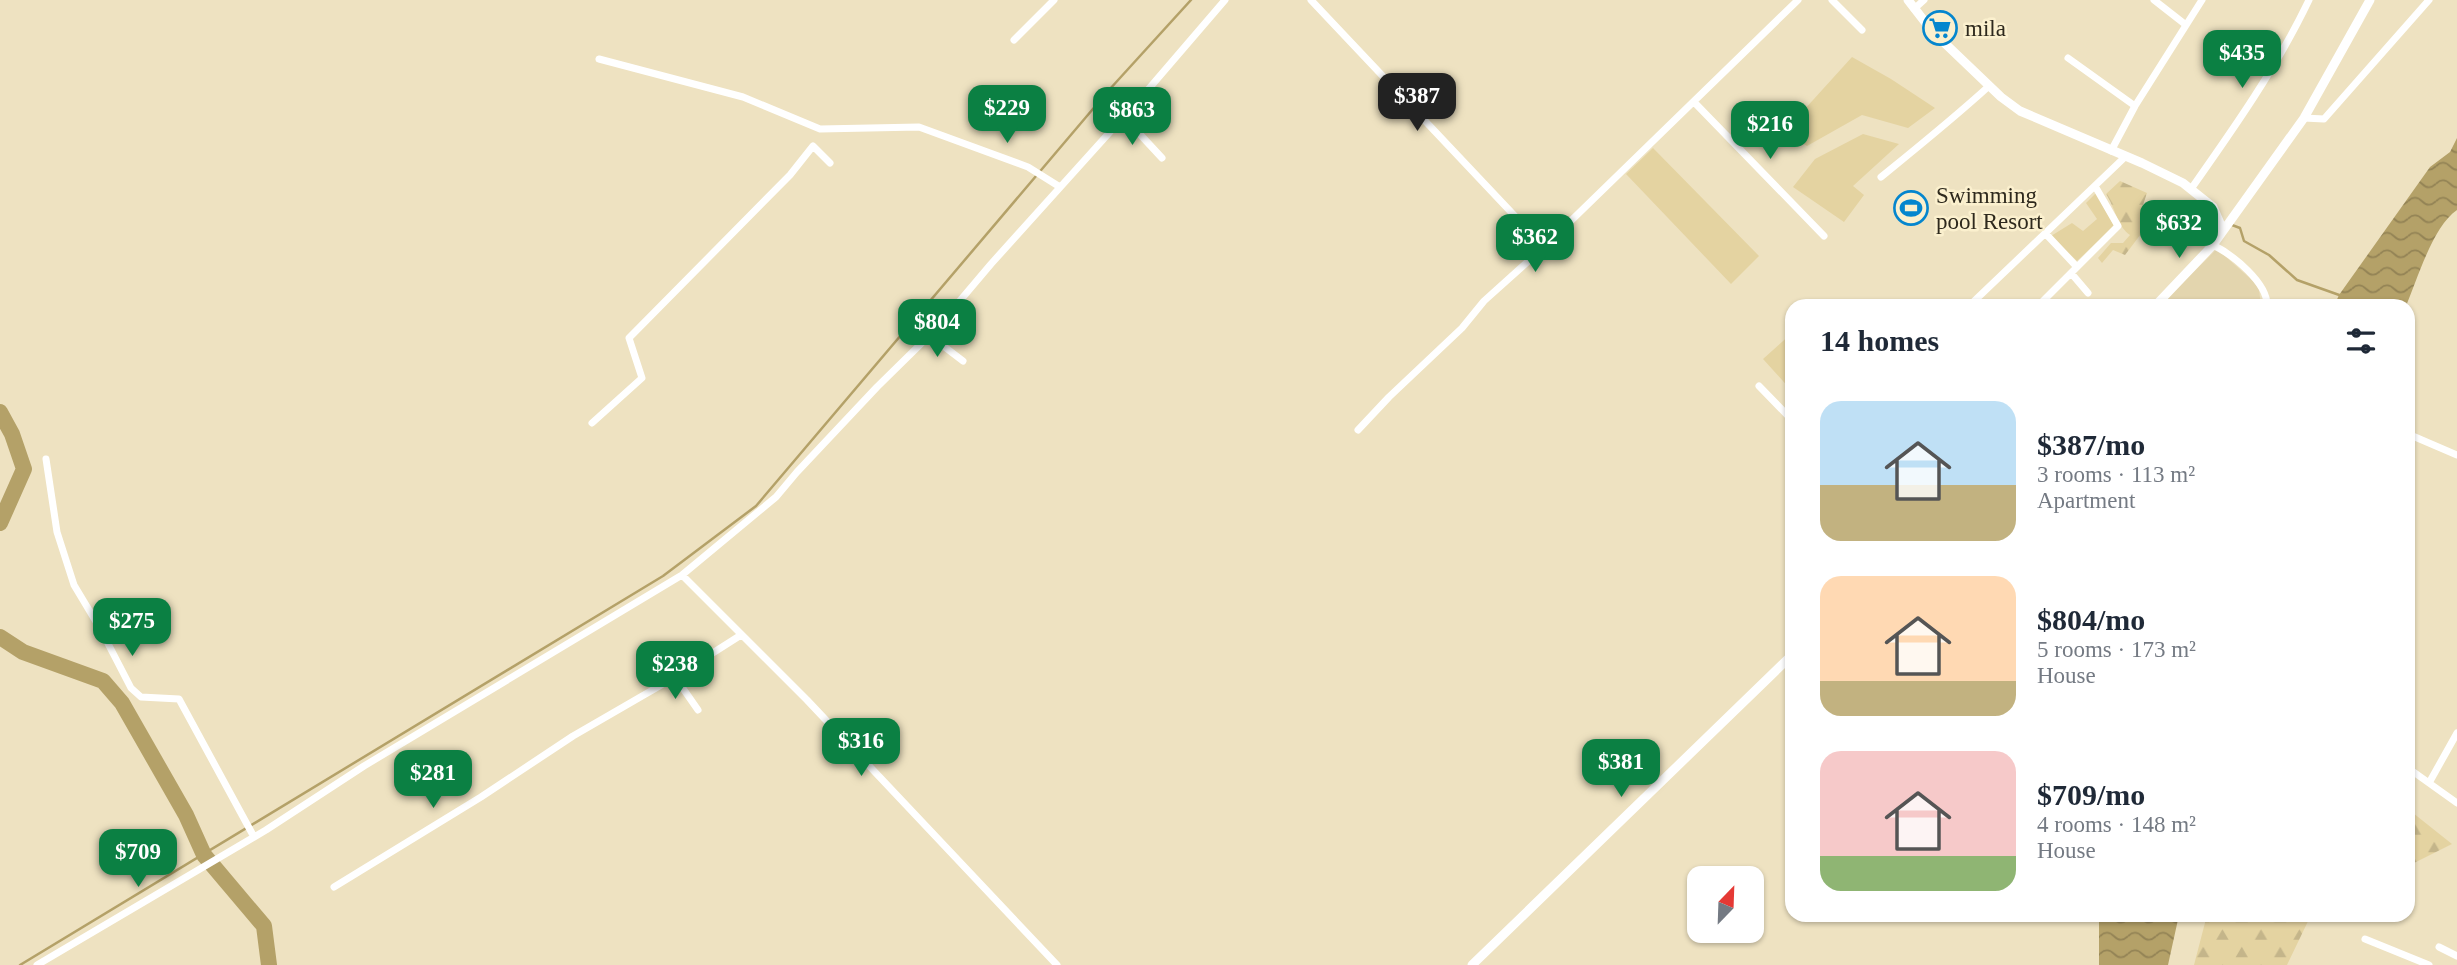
<!DOCTYPE html>
<html lang="en">
<head>
<meta charset="utf-8">
<style>
	:root { --surface:#fff; --page:#f2f2f3; --text:#1f2937; --muted:#747a83; --accent:#0b8043 }
	body { margin:0; font-family:Georgia,serif; background:var(--page); color:var(--text); height:100vh; display:flex; flex-direction:column; font-size:26px; white-space:nowrap }
	* { box-sizing:border-box; margin:0 }
	p { font-size:23px; color:var(--muted) }
	.icon { flex:none; width:38px; height:38px; fill:none; stroke:currentColor; stroke-width:2; stroke-linecap:round; stroke-linejoin:round }
	.map { position:relative; flex:1; overflow:hidden }
	.sheet { position:absolute; left:1785px; top:299px; width:630px; height:623px; display:flex; flex-direction:column; background:var(--surface); border-radius:21px; box-shadow:0 2px 5px #0004 }
	.sheet>* { flex:none }
	.needle { width:46px; rotate:23deg }
	.buttons { position:absolute; left:1687px; top:866px; display:grid; gap:14px }
	.buttons a { display:grid; place-items:center; width:77px; height:77px; border-radius:14px; background:var(--surface); box-shadow:0 2px 5px #0004; font-size:35px }
	.price { position:absolute; translate:-50% -60px; padding:0 16px; border-radius:14px; background:var(--accent); color:#fff; font-size:23px; line-height:46px; filter:drop-shadow(0 2px 4px #0008) }
	.price::after { content:''; position:absolute; left:50%; top:42px; width:21px; height:16px; margin-left:-10px; background:inherit; clip-path:polygon(0 0,100% 0,50% 100%) }
	.price.active { background:#222; color:#fff }
	ul { padding:0; list-style:none }
	li { display:flex; align-items:center; gap:21px; height:175px; padding:0 35px }
	li span { display:grid; place-items:center; flex:none; width:196px; height:140px; border-radius:21px; color:#555 }
	li>.icon { margin-inline-start:auto }
	span .icon { width:84px; height:84px; fill:#fffc; stroke-width:1 }
	li b { font-size:30px }
	h2 { display:flex; justify-content:space-between; align-items:center; height:84px; padding:0 35px; font-size:30px }
	.map>svg:first-child { display:block }
	.built { fill:#e3d5ae }
	.green { fill:#e4d3a1 }
	.forest { fill:url(#forest-firs) }
	.water { fill:url(#water-waves) }
	.lines { fill:none; stroke-linecap:round; stroke-linejoin:round }
	.stream { stroke:#b4a168; stroke-width:2.5 }
	.river { stroke:#b4a168; stroke-width:16 }
	.minor { stroke:#fff; stroke-width:7 }
	.tertiary { stroke:#fff; stroke-width:9 }
	.labels { text-anchor:middle; stroke-width:5; stroke-linejoin:round; paint-order:stroke }
	.poi-label { font-size:23px; fill:#2e291d; stroke:#fbf0ce; text-anchor:start }
</style>
</head>
<body>
<div class="map">
<svg width="2457" height="965" viewBox="0 0 2457 965">
	<defs>
		<pattern id="forest-firs" width="22" height="20" patternUnits="userSpaceOnUse" patternTransform="scale(1.75)"><rect width="22" height="20" fill="#e4d3a1"/><path d="M5 1l3.5 6h-7zM16 11l3.5 6h-7z" fill="#c4b58a"/></pattern>
		<pattern id="water-waves" width="16" height="10" patternUnits="userSpaceOnUse" patternTransform="scale(1.75)"><rect width="16" height="10" fill="#b4a168"/><path d="M0 5q4-4 8 0t8 0" fill="none" stroke="#938355"/></pattern>
	</defs>
	<rect width="100%" height="100%" fill="#eee2c1"/>
	<!-- built -->
	<path class="built" d="M2217,249L2253,281L2259,289L2261,306H2159Z"/>
	<!-- green -->
	<path class="green" d="M1852,57L1891,79L1935,108L1908,128L1862,115L1807,146L1784,132Z
		M1863,134L1899,144L1853,186L1864,195L1844,222L1793,187L1815,159Z
		M1653,148L1759,256L1731,284L1626,174Z
		M2096,193L2114,226L2077,261L2051,236L2072,223L2083,231L2097,219L2086,203Z
		M1792,333V391L1763,359Z"/>
	<!-- forest -->
	<path class="forest" d="M2120,181L2147,193L2142,208L2153,218L2125,255L2113,250L2102,263L2098,258L2111,243H2123L2130,235C2117,226 2115,207 2106,194Z
		M2408,809L2452,844L2408,866Z
		M2207,915H2311L2287,965H2194Z"/>
	<!-- water -->
	<path class="water" d="M2457,138V210C2433,226 2417,280 2406,306H2334L2339,295L2430,167L2450,152Z
		M2099,915H2179L2168,965H2099Z"/>
	<g class="lines">
		<!-- stream -->
		<path class="stream" d="M2232,225L2240,228L2244,241L2269,255L2297,280L2342,296
			M20,965L663,576L756,506L1109,90L1191,0"/>
		<!-- river -->
		<path class="river" d="M0,412L12,434L24,469L0,523
			M0,637L23,652L103,681L122,703L186,815L204,855L264,926L269,965"/>
		<!-- minor -->
		<path class="minor" d="M1311,0L1544,247
			M1832,0L1862,30
			M2154,0L2186,25
			M1914,9L1924,0
			M1014,40L1054,0
			M2068,58L2135,106
			M599,59L743,97L820,129L919,127L1028,167L1060,187
			M1694,102L1824,236
			M1123,116L1162,158
			M2304,118L2324,119L2429,0
			M2111,151L2135,106L2202,0
			M1881,177C1918,147 1954,118 1989,86
			M2191,189C2234,128 2277,67 2309,0
			M2045,233L2077,267
			M2213,245C2233,255 2268,283 2267,306
			M2071,273L2088,293
			M1969,306L2126,156
			M2038,306L2118,226L2095,186
			M929,335L963,361
			M1759,386L1792,420
			M592,423L642,378L629,338L790,175L813,146L830,163
			M1358,430L1389,397L1462,328L1484,301L1544,247L1798,0
			M2408,434L2457,455
			M46,459L57,532L74,585L101,630L131,688L141,697L179,699L254,837
			M682,575L807,700L1057,965
			M675,677L698,710
			M2408,768L2457,803
			M2429,783L2457,733
			M334,887L481,797L573,736L675,677L741,635
			M2365,939L2429,965
			M2439,947L2457,956
			M37,965L266,830L364,766L682,575L776,497L797,472L877,387L936,329L991,264L1146,92L1225,0"/>
		<!-- tertiary -->
		<path class="tertiary" d="M1908,0L1932,31L2001,97L2020,111L2142,163L2183,183L2213,207L2223,230
			M2155,306L2213,245L2304,118L2370,0
			M1472,965L1792,655"/>
	</g>
	<!-- icons -->
	<defs>
		<g id="supermarket-ring" transform="scale(1.75)"><circle r="9.5" fill="#fbf0ce" stroke="#0586ce" stroke-width="1.5"/><path d="M-6-5.5h2.5l.6 2H6L4.5 2H-2.5L-4.4-4H-6ZM-1.5 3.2a1.3 1.3 0 1 0 .1 0ZM3 3.2a1.3 1.3 0 1 0 .1 0Z" fill="#0586ce"/></g>
		<g id="stadium-ring" transform="scale(1.75)"><circle r="9.5" fill="#fbf0ce" stroke="#0586ce" stroke-width="1.5"/><path d="M0-5a6.5 5 0 1 0 0 10a6.5 5 0 1 0 0-10ZM-3.5-1.8h7v3.6h-7Z" fill="#0586ce"/></g>
	</defs>
	<g fill-rule="evenodd">
		<use href="#supermarket-ring" x="1940" y="28"/>
		<use href="#stadium-ring" x="1911" y="208"/>
	</g>
	<g class="labels">
		<!-- poi labels -->
		<g class="poi-label">
			<text x="1965" y="36">mila</text>
			<text x="1936" y="203">Swimming<tspan x="1936" dy="26">pool Resort</tspan></text>
		</g>
	</g>
</svg>
<div class="buttons">
<a><svg class="needle" viewBox="-14 -14 28 28"><path d="M0-13l5 13h-10z" fill="#e53935"/><path d="M0 13l5-13h-10z" fill="#747a83"/></svg></a>
</div>
<b class="price" style="left:2242px;top:90px">$435</b>
<b class="price active" style="left:1417px;top:133px">$387</b>
<b class="price" style="left:1007px;top:145px">$229</b>
<b class="price" style="left:1132px;top:147px">$863</b>
<b class="price" style="left:1770px;top:161px">$216</b>
<b class="price" style="left:2179px;top:260px">$632</b>
<b class="price" style="left:1535px;top:274px">$362</b>
<b class="price" style="left:937px;top:359px">$804</b>
<b class="price" style="left:132px;top:658px">$275</b>
<b class="price" style="left:675px;top:701px">$238</b>
<b class="price" style="left:861px;top:778px">$316</b>
<b class="price" style="left:1621px;top:799px">$381</b>
<b class="price" style="left:433px;top:810px">$281</b>
<b class="price" style="left:138px;top:889px">$709</b>
<section class="sheet">
<h2>14 homes<svg class="icon" aria-label="filters" viewBox="0 0 24 24"><path d="M4 7h16M4 17h16"/><circle cx="9" cy="7" r="2"/><circle cx="15" cy="17" r="2"/></svg></h2>
<ul>
<li><span style="background:linear-gradient(#bfe0f5 60%,#c2b280 0)"><svg class="icon" aria-label="home" viewBox="0 0 24 24"><path d="M3 11l9-7 9 7M6 9v11h12V9"/></svg></span><div><b>$387/mo</b><p>3 rooms · 113 m²</p><p>Apartment</p></div></li>
<li><span style="background:linear-gradient(#ffd9b3 75%,#c2b280 0)"><svg class="icon" aria-label="home" viewBox="0 0 24 24"><path d="M3 11l9-7 9 7M6 9v11h12V9"/></svg></span><div><b>$804/mo</b><p>5 rooms · 173 m²</p><p>House</p></div></li>
<li><span style="background:linear-gradient(#f6c9c9 75%,#8fb573 0)"><svg class="icon" aria-label="home" viewBox="0 0 24 24"><path d="M3 11l9-7 9 7M6 9v11h12V9"/></svg></span><div><b>$709/mo</b><p>4 rooms · 148 m²</p><p>House</p></div></li>
</ul>
</section>
</div>
</body>
</html>
